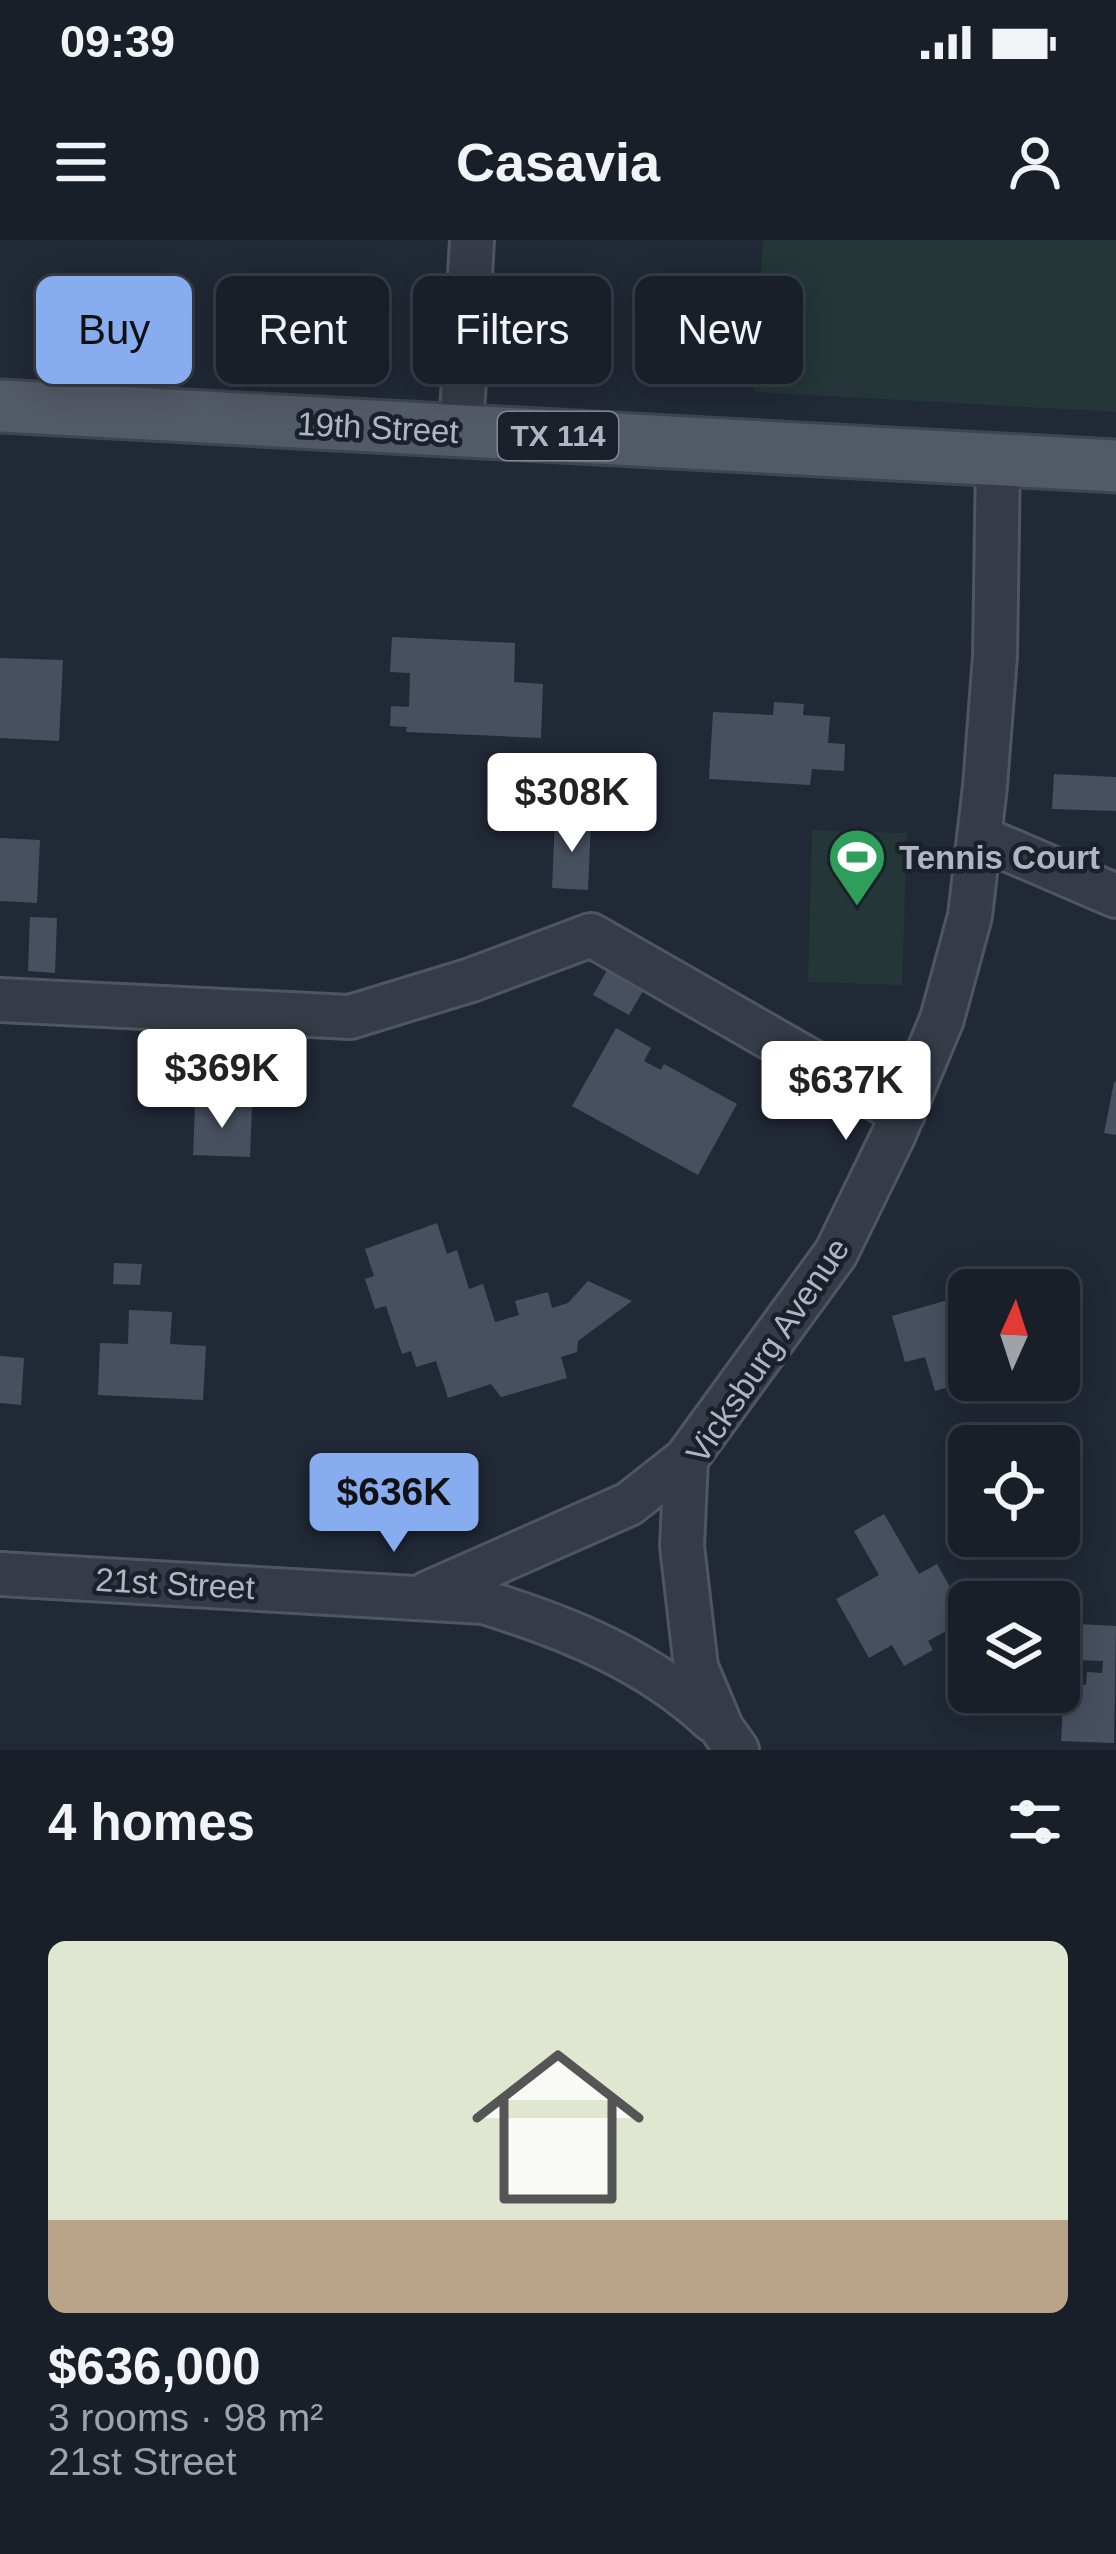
<!DOCTYPE html>
<html lang="en">
<head>
<meta charset="utf-8">
<style>
	:root { --surface:#191f28; --page:#222730; --text:#f1f3f6; --muted:#9fa2a8; --line:#373d45; --accent:#87acf0 }
	body { margin:0; font-family:Arial,sans-serif; background:var(--page); color:var(--text); height:100vh; display:flex; flex-direction:column; font-size:45px; white-space:nowrap }
	* { box-sizing:border-box; margin:0 }
	p { font-size:39px; color:var(--muted) }
	.icon { flex:none; width:66px; height:66px; fill:none; stroke:currentColor; stroke-width:2; stroke-linecap:round; stroke-linejoin:round }
	.map { position:relative; height:1510px; overflow:hidden }
	.details { display:flex; flex-direction:column; background:var(--surface); flex:1 }
	.details>* { flex:none }
	.banner { position:absolute; left:36px; top:36px; width:1044px; height:108px; display:flex; gap:24px }
	.needle { width:78px; rotate:3deg }
	.fabs { position:absolute; left:948px; top:1029px; display:grid; gap:24px }
	.fabs a { display:grid; place-items:center; width:132px; height:132px; border-radius:18px; background:var(--surface); box-shadow:0 6px 30px #0003,0 0 0 3px var(--line); font-size:60px }
	.price { position:absolute; translate:-50% -102px; padding:0 27px; border-radius:12px; background:#fff; color:#222; font-size:39px; line-height:78px; filter:drop-shadow(0 3px 6px #0008) }
	.price::after { content:''; position:absolute; left:50%; top:72px; width:36px; height:27px; margin-left:-18px; background:inherit; clip-path:polygon(0 0,100% 0,50% 100%) }
	.price.active { background:var(--accent); color:#111 }
	ul { padding:0; list-style:none }
	li { display:grid; align-content:center; gap:24px; height:636px; padding:0 48px }
	li span { display:grid; place-items:center; height:372px; border-radius:18px; color:#555 }
	li>.icon { margin-inline-start:auto }
	span .icon { width:216px; height:216px; fill:#fffc; stroke-width:1 }
	li b { font-size:51px }
	h2 { display:flex; justify-content:space-between; align-items:center; height:144px; padding:0 48px; font-size:51px }
	.tag { padding:0 42px; border-radius:18px; background:var(--surface); box-shadow:0 6px 30px #0003,0 0 0 3px var(--line); font-size:42px; line-height:108px }
	.tag.active { background:var(--accent); color:#111 }
	.status { display:flex; justify-content:space-between; align-items:center; height:84px; padding:0 60px; background:var(--surface); direction:ltr }
	.status svg { height:33px; fill:currentColor }
	header { display:flex; justify-content:space-between; align-items:center; height:156px; padding:0 48px; background:var(--surface); font-size:54px; font-weight:800 }
	.map>svg:first-child { display:block }
	.green { fill:#243638 }
	.building { fill:#485060 }
	.lines { fill:none; stroke-linecap:round; stroke-linejoin:round }
	.minor-casing { stroke:#4f5661; stroke-width:48 }
	.major-casing { stroke:#3e4550; stroke-width:57 }
	.minor { stroke:#353c47; stroke-width:42 }
	.major { stroke:#535a67; stroke-width:51 }
	.labels { text-anchor:middle; stroke-width:9; stroke-linejoin:round; paint-order:stroke }
	.shield { fill:#1a212b; stroke:#828995; stroke-width:3 }
	.shield-label { font-size:30px; font-weight:bold; fill:#afb6c3 }
	.street-label { font-size:33px; fill:#afb6c3; stroke:#1a212b }
	.poi-label { font-size:33px; font-weight:bold; fill:#afb6c3; stroke:#1a212b; text-anchor:start }
</style>
</head>
<body>
<div class="status"><b>09:39</b><svg viewBox="0 0 49 12"><path d="M0 12V9h3v3zM5 12V6h3v6zM10 12V3h3v9zM15 12V0h3v12zM26 1h20v11H26zM47 4h2v5h-2z"/></svg></div>
<header><svg class="icon" aria-label="menu" viewBox="0 0 24 24"><path d="M4 6h16M4 12h16M4 18h16"/></svg>Casavia<svg class="icon" aria-label="person" viewBox="0 0 24 24"><circle cx="12" cy="8" r="4"/><path d="M4 21q1-7 8-7t8 7"/></svg></header>
<div class="map">
<svg width="1116" height="1510" viewBox="0 0 1116 1510">
	<rect width="100%" height="100%" fill="#212936"/>
	<!-- green -->
	<path class="green" d="M763,0H1116V172L754,152Z
		M812,590L907,593L902,745L808,742Z"/>
	<!-- building -->
	<path class="building" d="M392,397L515,403L514,442L543,444L541,498L406,492L407,487L390,486L391,466L409,467L410,433L390,432Z
		M0,418L63,420L59,501L0,498Z
		M774,462L804,464L803,475L830,477L828,503L845,504L844,531L812,529L810,545L709,539L713,472L773,475Z
		M1054,534L1116,537V571L1052,569Z
		M555,581L591,583L588,650L552,648Z
		M0,598L40,600L37,663L0,661Z
		M30,677L57,678L55,733L28,731Z
		M611,723L647,744L629,775L593,755Z
		M616,788L651,808L644,821L661,830L664,824L737,864L698,935L572,866Z
		M1114,842H1116V895L1104,893Z
		M195,865L252,867L250,917L193,915Z
		M437,983L447,1014L457,1010L469,1049L483,1044L495,1082L519,1075L515,1061L548,1052L552,1068L568,1063L588,1041L632,1061L578,1101L577,1112L561,1117L567,1138L501,1157L491,1144L448,1158L436,1121L416,1127L411,1111L402,1114L386,1066L375,1069L365,1039L374,1036L365,1009Z
		M114,1023L142,1024L140,1045L113,1044Z
		M969,1054V1107L950,1112L959,1144L935,1151L925,1117L905,1122L892,1076Z
		M129,1070L172,1072L170,1104L206,1106L203,1160L98,1155L100,1103L128,1104Z
		M0,1116L24,1118L21,1165L0,1163Z
		M998,1140H1050V1141L1002,1155Z
		M884,1274L919,1334L937,1324L968,1379L928,1401L933,1410L904,1426L892,1405L869,1418L836,1359L879,1335L854,1291Z
		M1059,1383L1116,1386L1114,1503L1061,1501L1064,1444L1086,1445L1087,1432L1102,1433L1103,1421L1075,1420L1074,1432H1059Z"/>
	<g class="lines">
		<!-- minor casing -->
		<g class="minor-casing">
			<path id="minor" d="M461,191L472,0
				M979,597L1116,656
				M0,760L350,777L471,740L591,695L903,874
				M0,1334L484,1362C568,1388 647,1420 712,1480
				M428,1353L629,1264L686,1219
				M737,1510L722,1489L696,1427L682,1306L686,1219L836,1013L894,894L942,779L970,676L985,546L995,416L998,219"/>
		</g>
		<!-- major casing -->
		<g class="major-casing">
			<path id="major" d="M0,166L1116,226"/>
		</g>
		<!-- minor -->
		<use href="#minor" class="minor"/>
		<!-- major -->
		<use href="#major" class="major"/>
	</g>
	<!-- icons -->
	<defs>
		<g id="stadium-pin" transform="scale(3)"><path d="M0 17L-7.5 6A9.5 9.5 0 1 1 7.5 6Z" fill="#2e9e5b" stroke="#1a212b"/><path d="M0-5a6.5 5 0 1 0 0 10a6.5 5 0 1 0 0-10ZM-3.5-1.8h7v3.6h-7Z" fill="#fff"/></g>
	</defs>
	<g fill-rule="evenodd">
		<use href="#stadium-pin" x="857" y="617"/>
	</g>
	<g class="labels">
		<!-- shield labels -->
		<rect class="shield" x="498" y="172" width="120" height="48" rx="9"/>
		<g class="shield-label">
			<text x="558" y="206">TX 114</text>
		</g>
		<!-- street labels -->
		<g class="street-label">
			<text transform="translate(378 187) rotate(3)" y="12">19th Street</text>
			<text transform="translate(767 1110) rotate(-56)" y="12">Vicksburg Avenue</text>
			<text transform="translate(175 1343) rotate(3)" y="12">21st Street</text>
		</g>
		<!-- poi labels -->
		<g class="poi-label">
			<text x="899" y="629">Tennis Court</text>
		</g>
	</g>
</svg>
<div class="fabs">
<a><svg class="needle" viewBox="-14 -14 28 28"><path d="M0-13l5 13h-10z" fill="#e53935"/><path d="M0 13l5-13h-10z" fill="#9fa2a8"/></svg></a>
<a><svg class="icon" aria-label="locate" viewBox="0 0 24 24"><circle cx="12" cy="12" r="6"/><path d="M12 2v4M12 18v4M2 12h4M18 12h4"/></svg></a>
<a><svg class="icon" aria-label="layers" viewBox="0 0 24 24"><path d="M12 4l9 5-9 5-9-5zM3 14l9 5 9-5"/></svg></a>
</div>
<b class="price" style="left:572px;top:615px">$308K</b>
<b class="price" style="left:222px;top:891px">$369K</b>
<b class="price" style="left:846px;top:903px">$637K</b>
<b class="price active" style="left:394px;top:1315px">$636K</b>
<div class="banner">
<a class="tag active">Buy</a>
<a class="tag">Rent</a>
<a class="tag">Filters</a>
<a class="tag">New</a>
</div>
</div>
<section class="details">
<h2>4 homes<svg class="icon" aria-label="filters" viewBox="0 0 24 24"><path d="M4 7h16M4 17h16"/><circle cx="9" cy="7" r="2"/><circle cx="15" cy="17" r="2"/></svg></h2>
<ul>
<li><span style="background:linear-gradient(#dfe7d0 75%,#b9a48a 0)"><svg class="icon" aria-label="home" viewBox="0 0 24 24"><path d="M3 11l9-7 9 7M6 9v11h12V9"/></svg></span><div><b>$636,000</b><p>3 rooms · 98 m²</p><p>21st Street</p></div></li>
</ul>
</section>
</body>
</html>
